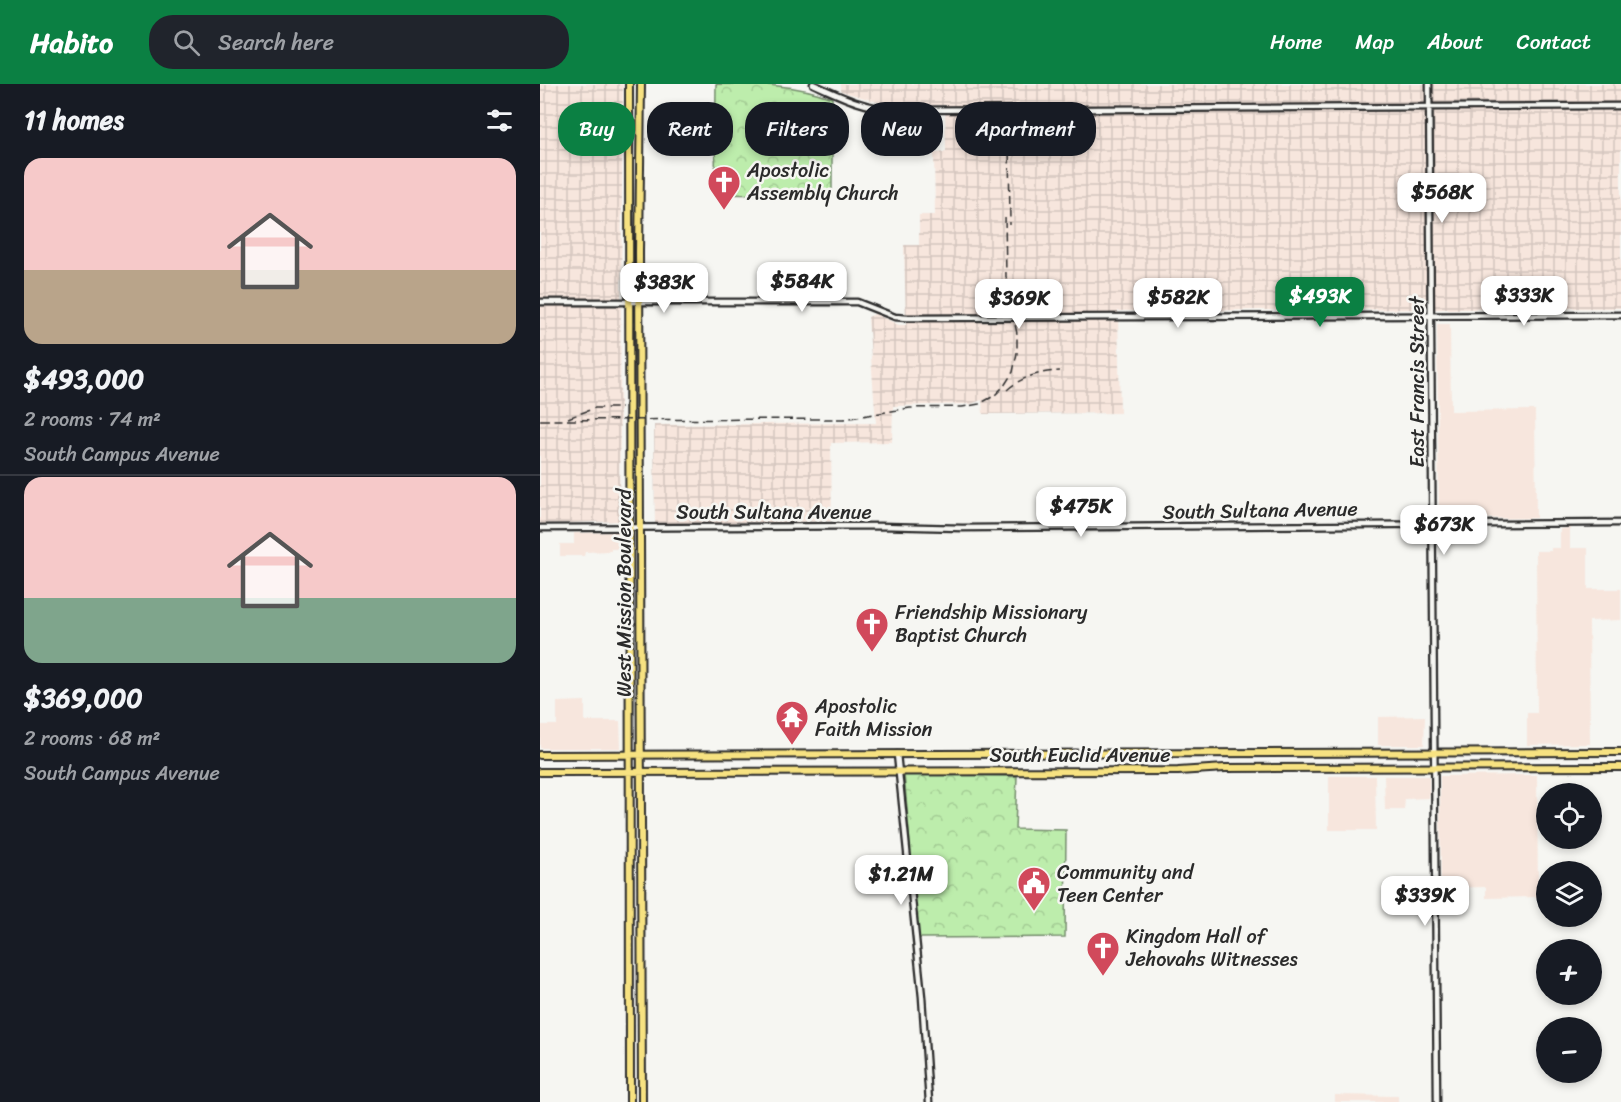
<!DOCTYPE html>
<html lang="en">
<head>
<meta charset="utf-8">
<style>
	:root { --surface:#171b24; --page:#20242c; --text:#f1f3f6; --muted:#9ea1a6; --line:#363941; --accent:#0b8043 }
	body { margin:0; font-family:Sriracha,sans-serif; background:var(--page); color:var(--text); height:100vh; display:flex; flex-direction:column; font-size:22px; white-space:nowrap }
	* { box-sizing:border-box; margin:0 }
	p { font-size:20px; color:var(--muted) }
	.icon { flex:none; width:33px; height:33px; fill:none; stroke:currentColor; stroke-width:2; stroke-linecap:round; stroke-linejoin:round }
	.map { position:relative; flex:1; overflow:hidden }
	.drawer { display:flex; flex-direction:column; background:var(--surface); width:540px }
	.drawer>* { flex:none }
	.top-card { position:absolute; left:18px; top:18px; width:570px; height:54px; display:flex; gap:12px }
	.buttons { position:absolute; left:996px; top:699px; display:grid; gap:12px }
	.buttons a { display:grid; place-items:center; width:66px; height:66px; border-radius:50%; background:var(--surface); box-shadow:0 3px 9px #0003; font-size:30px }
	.price { position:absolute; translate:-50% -51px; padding:0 14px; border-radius:12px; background:#fff; color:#222; font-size:20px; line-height:39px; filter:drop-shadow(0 2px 3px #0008) }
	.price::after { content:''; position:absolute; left:50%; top:36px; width:18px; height:14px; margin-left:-9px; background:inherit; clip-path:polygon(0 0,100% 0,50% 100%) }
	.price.on { background:var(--accent); color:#fff }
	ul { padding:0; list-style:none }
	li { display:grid; align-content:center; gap:12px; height:318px; padding:0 24px }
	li+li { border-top:2px solid var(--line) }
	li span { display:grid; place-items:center; height:186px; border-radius:18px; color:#555 }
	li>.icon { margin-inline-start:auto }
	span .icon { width:108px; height:108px; fill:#fffc; stroke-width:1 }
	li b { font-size:26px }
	h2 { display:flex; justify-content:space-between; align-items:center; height:72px; padding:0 24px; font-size:26px }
	.tag { padding:0 21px; border-radius:24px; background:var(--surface); box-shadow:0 3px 9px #0003; font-size:21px; line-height:54px }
	.tag.on { background:var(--accent); color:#fff }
	header { display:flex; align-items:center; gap:36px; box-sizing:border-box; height:84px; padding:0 30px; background:var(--accent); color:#fff }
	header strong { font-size:28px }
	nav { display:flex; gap:33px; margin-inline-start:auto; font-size:21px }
	.search { width:420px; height:54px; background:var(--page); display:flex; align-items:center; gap:15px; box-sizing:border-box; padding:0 21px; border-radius:24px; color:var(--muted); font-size:22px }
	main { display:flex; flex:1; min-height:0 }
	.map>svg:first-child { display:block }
	.built { fill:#f7e6dd }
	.industrial { fill:url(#industrial-grid) }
	.park { fill:url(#park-crowns); stroke:#748c6c; stroke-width:1.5 }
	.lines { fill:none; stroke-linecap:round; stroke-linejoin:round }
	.minor-casing { stroke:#2b2b2b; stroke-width:9 }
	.major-casing { stroke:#2b2b2b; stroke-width:10 }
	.minor { stroke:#f6f6f2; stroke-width:4.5 }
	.major { stroke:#f7e281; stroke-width:6 }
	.rail { stroke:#2b2b2b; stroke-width:1.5; stroke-dasharray:9 4.5; stroke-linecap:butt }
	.labels { text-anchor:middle; stroke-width:5; stroke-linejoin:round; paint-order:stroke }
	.poi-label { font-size:20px; fill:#2b2b2b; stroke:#f6f6f2; text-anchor:start }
	.street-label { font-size:20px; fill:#2b2b2b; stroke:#f6f6f2 }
</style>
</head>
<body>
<header>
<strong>Habito</strong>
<div class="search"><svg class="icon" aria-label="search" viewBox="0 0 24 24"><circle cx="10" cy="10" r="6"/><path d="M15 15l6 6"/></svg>Search here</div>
<nav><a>Home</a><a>Map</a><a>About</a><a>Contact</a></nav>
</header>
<main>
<section class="drawer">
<h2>11 homes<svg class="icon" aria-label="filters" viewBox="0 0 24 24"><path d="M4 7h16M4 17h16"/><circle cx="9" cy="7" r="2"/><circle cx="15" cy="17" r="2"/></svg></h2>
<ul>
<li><span style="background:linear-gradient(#f6c9c9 60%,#b9a48a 0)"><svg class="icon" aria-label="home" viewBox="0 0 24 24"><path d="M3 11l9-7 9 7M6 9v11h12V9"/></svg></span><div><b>$493,000</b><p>2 rooms · 74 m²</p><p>South Campus Avenue</p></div></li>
<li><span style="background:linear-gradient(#f6c9c9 65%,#7fa58c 0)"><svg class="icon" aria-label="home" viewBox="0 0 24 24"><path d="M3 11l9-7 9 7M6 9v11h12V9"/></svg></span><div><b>$369,000</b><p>2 rooms · 68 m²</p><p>South Campus Avenue</p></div></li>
</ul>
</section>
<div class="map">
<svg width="1081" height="1018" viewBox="0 0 1081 1018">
	<defs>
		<pattern id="industrial-grid" width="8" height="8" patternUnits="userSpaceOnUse" patternTransform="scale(1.5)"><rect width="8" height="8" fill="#f7e6dd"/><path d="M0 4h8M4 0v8" fill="none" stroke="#d4c5be"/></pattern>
		<pattern id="park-crowns" width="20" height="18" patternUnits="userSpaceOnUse" patternTransform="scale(1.5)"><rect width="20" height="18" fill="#bdedac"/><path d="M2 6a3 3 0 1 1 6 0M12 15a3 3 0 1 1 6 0" fill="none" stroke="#a3cb94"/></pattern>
	</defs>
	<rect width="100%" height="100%" fill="#f6f6f2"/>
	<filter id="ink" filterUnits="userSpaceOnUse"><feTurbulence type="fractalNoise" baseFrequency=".0167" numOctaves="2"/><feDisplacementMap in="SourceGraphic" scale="12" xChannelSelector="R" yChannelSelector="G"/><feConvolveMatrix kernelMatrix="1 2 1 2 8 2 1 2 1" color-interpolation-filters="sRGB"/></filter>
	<g filter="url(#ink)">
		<!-- built -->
		<path class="built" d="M897,240H910L911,327L995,326L996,434L899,435Z
			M1030,444V464H1048V505H1081V536L1049,537L1050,660L987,661V629H997L996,467H1011V464H1020V445Z
			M79,448L78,465H71V467L45,468L44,472H20V460H34V449Z
			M45,617V637H80L81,664H0V641H17V618Z
			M885,632L884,661H838V633Z
			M997,691L998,813L946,814V803L901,804L900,692Z
			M789,692H835L836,746H789Z
			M844,692H889V714L865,715L864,726H845Z
			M795,1011L858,1012V1018H795Z"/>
		<!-- industrial -->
		<path class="industrial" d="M0,0H83L79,437L0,440Z
			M301,0H1081V224L578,227L580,329L443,330L442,316L431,320L353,322L352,358L291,359L292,437L115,440L114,341L336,339L328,233L335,230L359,241H366L364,161H379V131H395L394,69L406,68L405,21L353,22L341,19L301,7Z"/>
		<!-- park -->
		<path class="park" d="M176,0C217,0 255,0 292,14V112L175,110Z
			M364,690L477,692L475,745L526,746L525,853L378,854Z"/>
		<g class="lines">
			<!-- minor casing -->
			<g class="minor-casing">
				<path id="minor" d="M273,0C302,13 324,24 356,26L1081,22
					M889,0L897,1018
					M0,218H317L355,233L367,234L1081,231
					M0,444L340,442L422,444L1081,439
					M357,670L382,913L389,1018"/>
			</g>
			<!-- major casing -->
			<g class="major-casing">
				<path id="major" d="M89,0L90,1018
					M101,0L99,167L102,1018
					M0,671L1081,668
					M0,688L638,687L685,684L1081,683"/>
			</g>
			<!-- minor -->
			<use href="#minor" class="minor"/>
			<!-- major -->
			<use href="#major" class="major"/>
			<!-- rail -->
			<path class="rail" d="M469,57L470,141
				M467,306C483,292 499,288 520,287
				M28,334L55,324H81
				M0,336L304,335L370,324L422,323L439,320L454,312L464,302L473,288L477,269V250L466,193L465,131"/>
		</g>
	</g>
	<!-- icons -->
	<defs>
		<g id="church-pin" transform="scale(1.725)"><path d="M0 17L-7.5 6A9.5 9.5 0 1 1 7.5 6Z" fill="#d1495b" stroke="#f6f6f2"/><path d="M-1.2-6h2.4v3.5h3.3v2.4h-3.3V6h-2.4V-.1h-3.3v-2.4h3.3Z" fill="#fff"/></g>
		<g id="temple-pin" transform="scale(1.725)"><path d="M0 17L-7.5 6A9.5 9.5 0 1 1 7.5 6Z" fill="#d1495b" stroke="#f6f6f2"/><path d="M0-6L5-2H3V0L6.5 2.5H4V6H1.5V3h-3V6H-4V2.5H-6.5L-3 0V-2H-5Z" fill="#fff"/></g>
		<g id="civic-pin" transform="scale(1.725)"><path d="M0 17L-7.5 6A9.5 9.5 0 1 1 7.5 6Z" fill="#d1495b" stroke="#f6f6f2"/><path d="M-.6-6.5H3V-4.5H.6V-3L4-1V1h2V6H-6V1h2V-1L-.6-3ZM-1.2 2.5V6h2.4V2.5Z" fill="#fff"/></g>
	</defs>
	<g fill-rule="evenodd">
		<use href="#church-pin" x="184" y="98"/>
		<use href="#church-pin" x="332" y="540"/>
		<use href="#temple-pin" x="252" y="633"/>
		<use href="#civic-pin" x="494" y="799"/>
		<use href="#church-pin" x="563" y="864"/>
	</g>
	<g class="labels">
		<!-- poi labels -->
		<g class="poi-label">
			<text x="207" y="93">Apostolic<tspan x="207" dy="23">Assembly Church</tspan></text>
			<text x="355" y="535">Friendship Missionary<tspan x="355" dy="23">Baptist Church</tspan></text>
			<text x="275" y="629">Apostolic<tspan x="275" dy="23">Faith Mission</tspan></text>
			<text x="517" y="795">Community and<tspan x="517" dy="23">Teen Center</tspan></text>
			<text x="586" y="859">Kingdom Hall of<tspan x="586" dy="23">Jehovahs Witnesses</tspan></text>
		</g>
		<!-- street labels -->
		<g class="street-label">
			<text transform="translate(877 298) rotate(-90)" y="7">East Francis Street</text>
			<text transform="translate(720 426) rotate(-1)" y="7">South Sultana Avenue</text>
			<text x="234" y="435">South Sultana Avenue</text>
			<text transform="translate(84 509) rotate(-90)" y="7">West Mission Boulevard</text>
			<text x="540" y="678">South Euclid Avenue</text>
		</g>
	</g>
</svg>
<div class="buttons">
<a><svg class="icon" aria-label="locate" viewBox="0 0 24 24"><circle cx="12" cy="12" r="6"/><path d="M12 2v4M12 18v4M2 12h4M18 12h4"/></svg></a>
<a><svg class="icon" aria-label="layers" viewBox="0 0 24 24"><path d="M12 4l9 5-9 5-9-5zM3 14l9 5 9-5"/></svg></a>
<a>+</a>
<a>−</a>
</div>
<b class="price" style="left:902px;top:140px">$568K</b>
<b class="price" style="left:262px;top:229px">$584K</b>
<b class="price" style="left:124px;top:230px">$383K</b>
<b class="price" style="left:984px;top:243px">$333K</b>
<b class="price on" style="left:780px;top:244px">$493K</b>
<b class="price" style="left:638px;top:245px">$582K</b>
<b class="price" style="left:479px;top:246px">$369K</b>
<b class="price" style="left:541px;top:454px">$475K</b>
<b class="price" style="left:904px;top:472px">$673K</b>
<b class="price" style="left:361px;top:822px">$1.21M</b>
<b class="price" style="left:885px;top:843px">$339K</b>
<div class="top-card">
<a class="tag on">Buy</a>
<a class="tag">Rent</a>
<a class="tag">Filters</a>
<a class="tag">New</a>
<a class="tag">Apartment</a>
</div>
</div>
</main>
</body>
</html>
